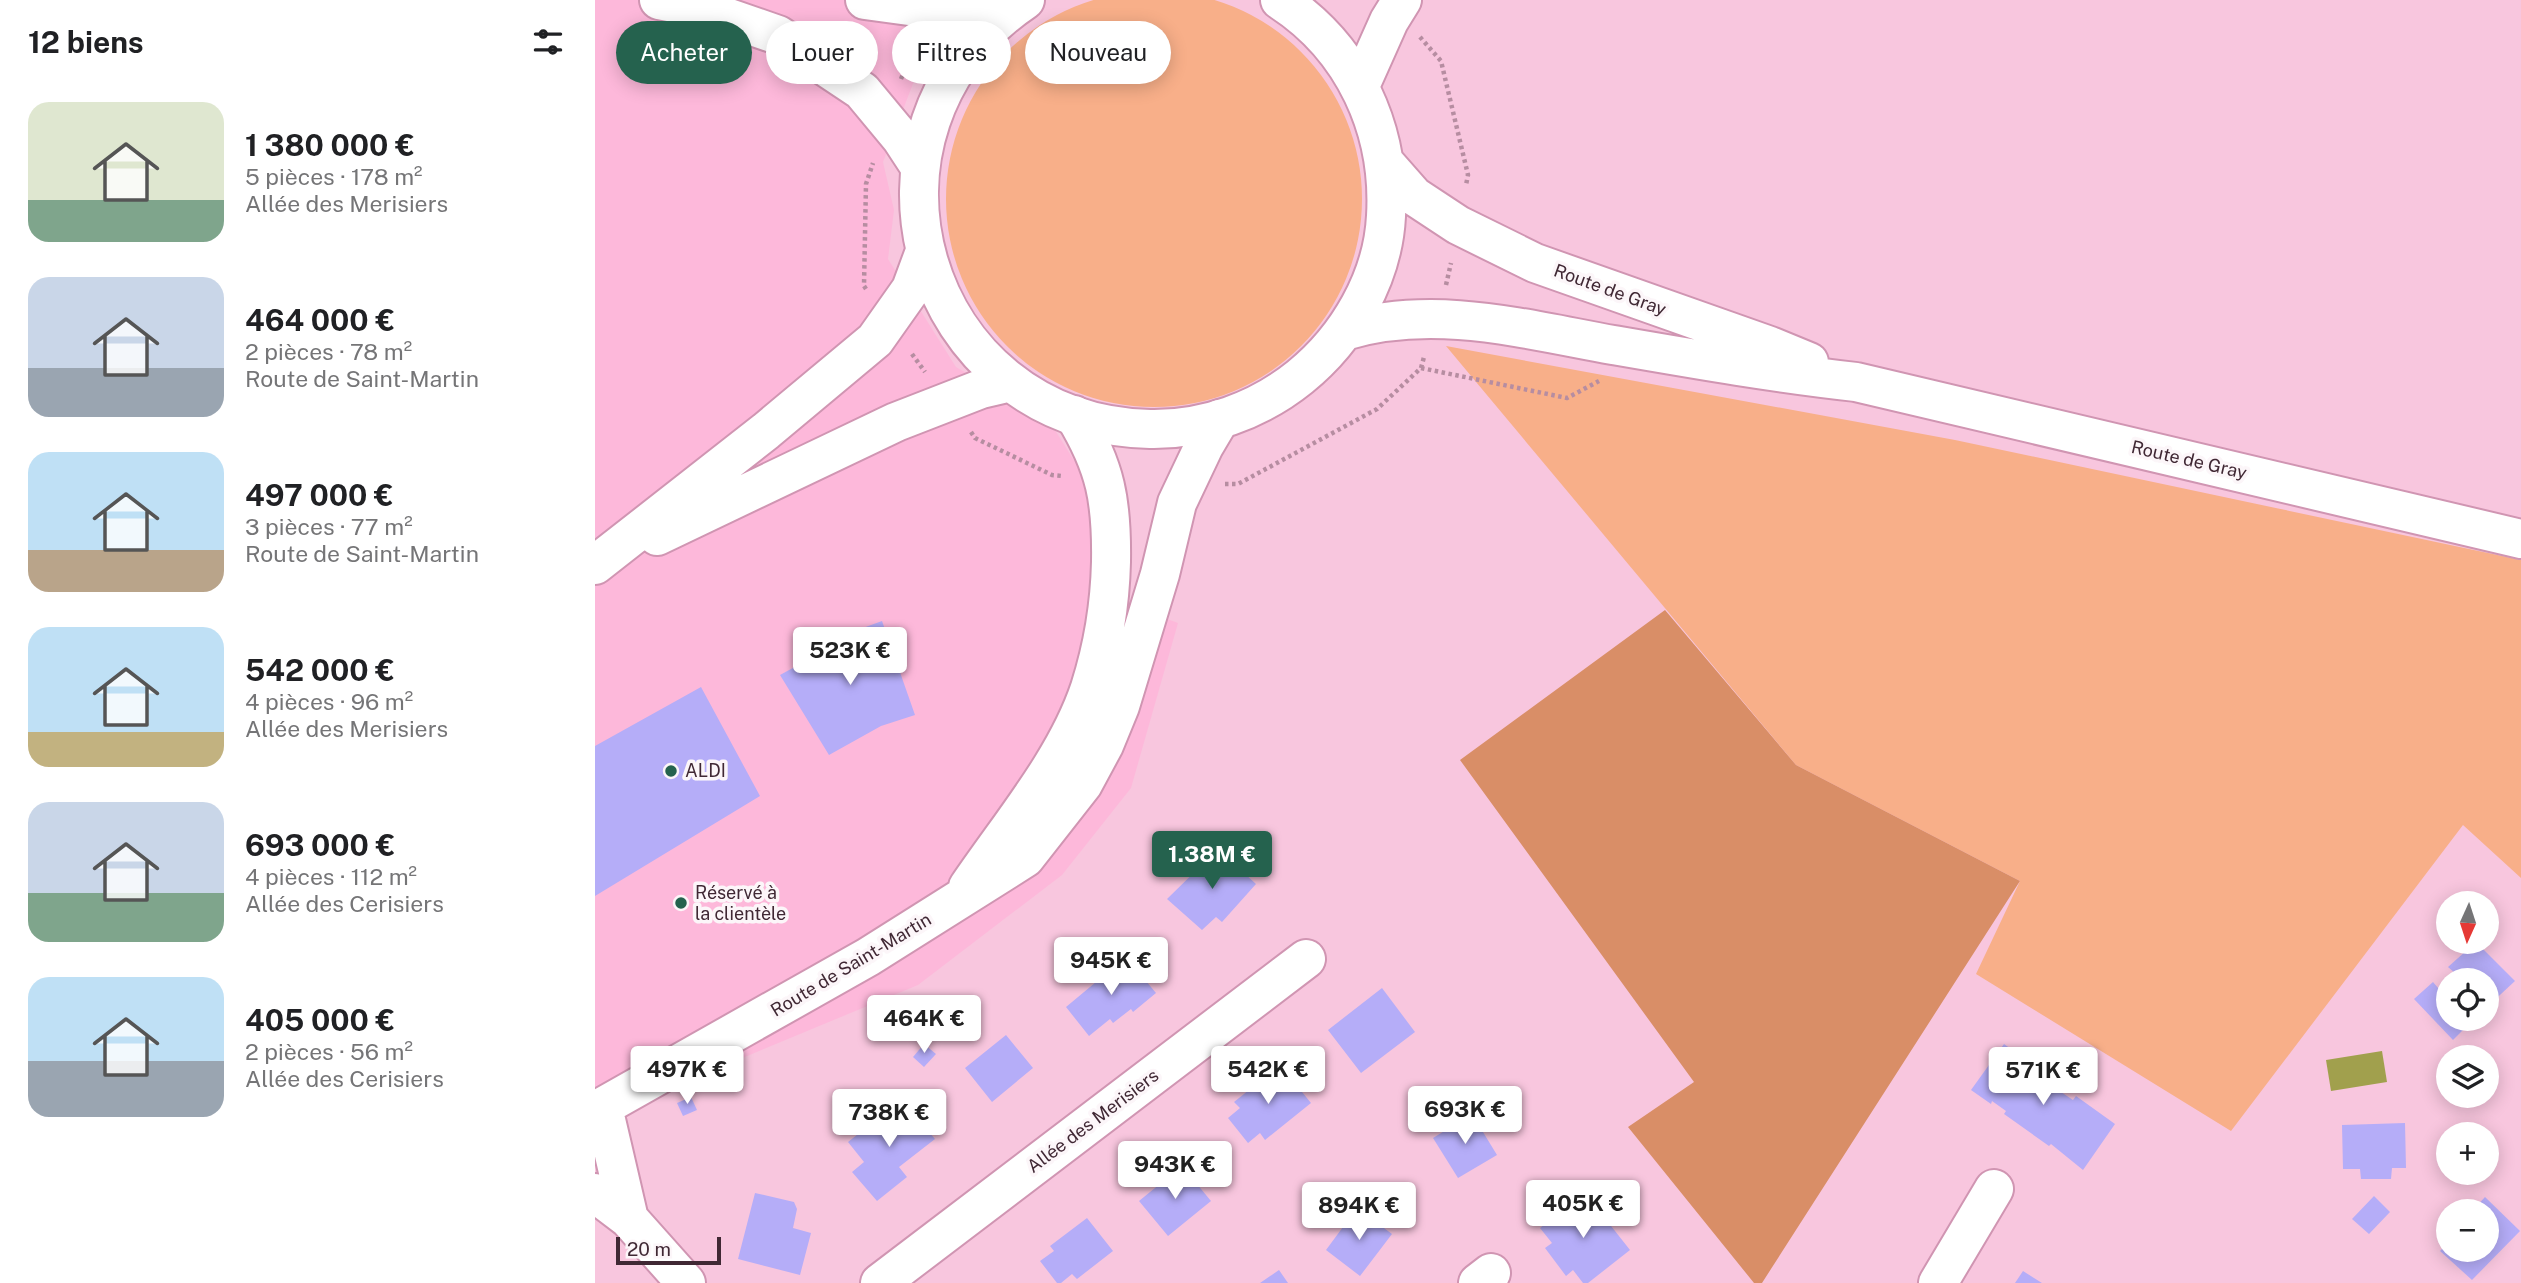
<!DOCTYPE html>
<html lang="fr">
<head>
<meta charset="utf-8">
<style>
	:root { --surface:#fff; --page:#f6f6f6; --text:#202124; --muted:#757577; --accent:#25624e }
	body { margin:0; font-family:"Public Sans",sans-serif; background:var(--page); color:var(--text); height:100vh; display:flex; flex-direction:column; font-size:26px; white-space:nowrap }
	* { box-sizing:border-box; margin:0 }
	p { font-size:23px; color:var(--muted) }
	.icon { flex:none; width:38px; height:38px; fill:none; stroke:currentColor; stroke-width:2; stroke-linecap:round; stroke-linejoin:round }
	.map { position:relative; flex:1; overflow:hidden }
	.drawer { display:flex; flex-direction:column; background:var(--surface); width:595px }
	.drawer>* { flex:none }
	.banner { position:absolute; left:21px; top:21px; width:665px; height:63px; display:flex; gap:14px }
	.needle { width:46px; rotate:183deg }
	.buttons { position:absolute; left:1841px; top:891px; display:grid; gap:14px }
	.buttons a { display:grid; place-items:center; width:63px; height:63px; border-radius:50%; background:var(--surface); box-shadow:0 4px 18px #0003; font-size:35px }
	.scale { position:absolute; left:21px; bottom:18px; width:105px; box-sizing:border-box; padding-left:7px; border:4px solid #402834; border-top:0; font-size:19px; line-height:24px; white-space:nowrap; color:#402834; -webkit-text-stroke:5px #fcf6f9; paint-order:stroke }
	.price { position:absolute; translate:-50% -60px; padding:0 16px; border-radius:7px; background:#fff; color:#222; font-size:23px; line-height:46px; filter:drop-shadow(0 2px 4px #0008) }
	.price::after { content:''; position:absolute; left:50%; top:42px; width:21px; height:16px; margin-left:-10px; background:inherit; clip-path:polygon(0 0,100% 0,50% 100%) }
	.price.selected { background:var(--accent); color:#fff }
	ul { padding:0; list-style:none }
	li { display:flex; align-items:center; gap:21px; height:175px; padding:0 28px }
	li span { display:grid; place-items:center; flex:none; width:196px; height:140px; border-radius:21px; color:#555 }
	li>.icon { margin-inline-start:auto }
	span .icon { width:84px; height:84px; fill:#fffc; stroke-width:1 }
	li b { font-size:30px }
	h2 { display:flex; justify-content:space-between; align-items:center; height:84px; padding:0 28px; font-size:30px }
	.chip { padding:0 24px; border-radius:32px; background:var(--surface); box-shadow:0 4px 18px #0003; font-size:24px; line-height:63px }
	.chip.selected { background:var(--accent); color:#fff }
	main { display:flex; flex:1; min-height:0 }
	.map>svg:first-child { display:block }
	.built { fill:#fdb8da }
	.green { fill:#f8af89 }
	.forest { fill:#d98e67 }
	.water { fill:#a1a04d }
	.building { fill:#b5adf8 }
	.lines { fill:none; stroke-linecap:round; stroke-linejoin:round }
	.minor-casing { stroke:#d095b2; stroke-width:42 }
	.major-casing { stroke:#d095b2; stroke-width:42 }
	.path { stroke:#b68da1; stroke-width:4.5; stroke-dasharray:3.5 3.5; stroke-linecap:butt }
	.minor { stroke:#fff; stroke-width:38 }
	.major { stroke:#fff; stroke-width:38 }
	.poi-dot { fill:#25624e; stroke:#fcf6f9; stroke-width:2.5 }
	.labels { text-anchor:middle; stroke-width:7; stroke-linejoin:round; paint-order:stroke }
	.street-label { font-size:18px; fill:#402834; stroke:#fcf6f9 }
	.poi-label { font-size:18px; fill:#402834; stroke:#fcf6f9; text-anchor:start }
</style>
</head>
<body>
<main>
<section class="drawer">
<h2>12 biens<svg class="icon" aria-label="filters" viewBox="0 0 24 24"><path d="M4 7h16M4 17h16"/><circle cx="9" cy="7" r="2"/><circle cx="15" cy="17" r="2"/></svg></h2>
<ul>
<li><span style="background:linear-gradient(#dfe7d0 70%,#7fa58c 0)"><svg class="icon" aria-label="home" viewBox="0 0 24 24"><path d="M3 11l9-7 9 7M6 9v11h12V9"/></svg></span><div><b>1 380 000 €</b><p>5 pièces · 178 m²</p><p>Allée des Merisiers</p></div></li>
<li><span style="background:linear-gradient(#c9d6e8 65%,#9aa5b1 0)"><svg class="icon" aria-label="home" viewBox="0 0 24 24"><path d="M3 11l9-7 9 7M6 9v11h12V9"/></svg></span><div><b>464 000 €</b><p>2 pièces · 78 m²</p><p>Route de Saint-Martin</p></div></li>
<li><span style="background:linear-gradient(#bfe0f5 70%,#b9a48a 0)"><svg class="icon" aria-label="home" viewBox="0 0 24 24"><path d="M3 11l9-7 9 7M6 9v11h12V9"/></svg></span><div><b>497 000 €</b><p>3 pièces · 77 m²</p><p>Route de Saint-Martin</p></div></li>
<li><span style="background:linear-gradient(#bfe0f5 75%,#c2b280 0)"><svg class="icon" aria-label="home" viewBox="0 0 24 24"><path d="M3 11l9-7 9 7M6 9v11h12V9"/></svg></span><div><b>542 000 €</b><p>4 pièces · 96 m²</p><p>Allée des Merisiers</p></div></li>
<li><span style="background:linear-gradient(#c9d6e8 65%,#7fa58c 0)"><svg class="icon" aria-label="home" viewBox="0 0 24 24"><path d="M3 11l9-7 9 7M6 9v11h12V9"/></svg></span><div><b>693 000 €</b><p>4 pièces · 112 m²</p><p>Allée des Cerisiers</p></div></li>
<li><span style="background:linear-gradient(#bfe0f5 60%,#9aa5b1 0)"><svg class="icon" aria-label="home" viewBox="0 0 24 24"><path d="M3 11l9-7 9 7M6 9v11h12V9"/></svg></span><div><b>405 000 €</b><p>2 pièces · 56 m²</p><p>Allée des Cerisiers</p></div></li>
</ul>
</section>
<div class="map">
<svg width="1926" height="1283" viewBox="0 0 1926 1283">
	<rect width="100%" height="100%" fill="#f8c6de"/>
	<!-- built -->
	<path class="built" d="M0,0H350L288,162L299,210L293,259L361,367L455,422L500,494L499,592L583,623L536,788L467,875L323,985L0,1119Z"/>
	<!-- green -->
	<path class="green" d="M351 199a208 208 0 1 1 416 0a208 208 0 1 1-416 0Z
		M851,346L1360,440L1926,560V878L1868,825L1636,1131L1381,974L1425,881L1201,765Z"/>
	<!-- forest -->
	<path class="forest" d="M1070,610L1201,765L1425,881L1167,1283H1159L1033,1127L1099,1082L865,760Z"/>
	<!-- water -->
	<path class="water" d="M1787,1051L1792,1082L1736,1091L1731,1060Z"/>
	<!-- building -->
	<path class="building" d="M287,621L320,715L286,726L234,755L185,675L227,652L224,644Z
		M106,687L165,796L0,896V746Z
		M623,849L661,884L627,922L621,917L607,930L572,899Z
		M1881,942L1920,981L1892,1007V980H1854L1861,974L1853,967Z
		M531,957L561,993L538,1012L536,1009L518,1023L515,1019L494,1036L471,1007Z
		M1853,980V1018H1880L1858,1040L1819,999L1838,982L1844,989Z
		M787,988L820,1032L766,1073L733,1030Z
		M411,1035L438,1068L397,1102L370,1068Z
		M329,1044L341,1054L329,1067L318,1057Z
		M1409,1044L1448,1072L1445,1077L1460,1088L1478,1100L1481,1096L1520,1124L1488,1170L1456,1144L1454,1146L1409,1114L1411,1111L1397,1101L1396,1104L1376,1090Z
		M685,1065L716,1103L670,1140L665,1133L653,1143L633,1118L645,1108L639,1102Z
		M96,1097L102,1110L88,1116L82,1103Z
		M306,1100L340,1139L304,1167L312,1177L282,1201L257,1172L269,1162L253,1142Z
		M877,1114L902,1155L863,1178L838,1138Z
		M1810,1123L1811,1168H1797L1796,1179H1766L1765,1169H1748L1747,1125Z
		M587,1166L616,1201L573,1236L544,1201Z
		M160,1193L199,1202L202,1209L198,1228L216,1233L205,1275L143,1259Z
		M990,1193L1035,1250L993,1283H988L978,1270L971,1276L950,1248L957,1243L945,1228Z
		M1779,1196L1795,1212L1774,1234L1757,1219Z
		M1890,1197L1925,1231L1877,1280L1845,1251L1853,1243V1250H1892V1211H1877Z
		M762,1208L797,1234L765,1276L731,1250Z
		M492,1218L518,1251L482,1279L477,1274L466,1283H462L445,1261L459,1251L455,1246Z
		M684,1270L693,1283H665Z
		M1428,1271L1447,1283H1420Z"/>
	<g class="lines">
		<!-- minor casing -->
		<g class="minor-casing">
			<path id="minor" d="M373,887C415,825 471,760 495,688C508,647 515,605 516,562C517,502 511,467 479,415
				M0,1111L273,957L430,858L488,784L509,745L525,706L565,574L582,503L609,446L625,419
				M0,1193L34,1219L8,1107
				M34,1219L91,1283
				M285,1283L711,959
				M883,1283L896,1273
				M1343,1283L1399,1189"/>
		</g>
		<!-- major casing -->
		<g class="major-casing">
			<path id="major" d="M64,0L105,8L183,35L267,91L306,138L325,167
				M270,0L336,9L411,13
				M430,0C238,130 323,423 555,429C609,430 663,411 705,377C753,338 788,278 791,216C796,130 759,48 685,0
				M765,86L794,21L807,0
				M790,163L819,196L863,225L940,263L1175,346L1214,362
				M749,331C838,304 929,329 1018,345C1099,359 1179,373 1261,382L1926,539
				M62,536L301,422L386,389L416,382
				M0,565L171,431L280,340L316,289L330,251"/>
		</g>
		<!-- path -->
		<path class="path" d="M825,37L846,61L873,175L871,185
			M306,79L319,45
			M851,285L856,263
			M271,289L269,286L271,184L278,163
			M317,354L330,372
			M826,368L972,398L1004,381
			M376,432L380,438L457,475L467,476
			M630,484H643L782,409L826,368L829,357"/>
		<!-- minor -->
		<use href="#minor" class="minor"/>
		<!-- major -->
		<use href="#major" class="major"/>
	</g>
	<!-- markers -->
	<g class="poi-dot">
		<circle cx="76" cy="771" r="7"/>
		<circle cx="86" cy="903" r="7"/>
	</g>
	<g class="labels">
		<!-- street labels -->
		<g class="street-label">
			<text transform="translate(1015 290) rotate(20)" y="6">Route de Gray</text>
			<text transform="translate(1594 460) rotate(13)" y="6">Route de Gray</text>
			<text transform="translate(256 965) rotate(-31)" y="6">Route de Saint-Martin</text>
			<text transform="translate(498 1121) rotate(-37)" y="6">Allée des Merisiers</text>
		</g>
		<!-- poi labels -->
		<g class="poi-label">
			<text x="90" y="777">ALDI</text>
			<text x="100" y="899">Réservé à<tspan x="100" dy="21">la clientèle</tspan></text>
		</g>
	</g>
</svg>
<div class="buttons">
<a><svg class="needle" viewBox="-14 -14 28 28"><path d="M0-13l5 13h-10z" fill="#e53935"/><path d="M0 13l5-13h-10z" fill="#757577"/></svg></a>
<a><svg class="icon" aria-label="locate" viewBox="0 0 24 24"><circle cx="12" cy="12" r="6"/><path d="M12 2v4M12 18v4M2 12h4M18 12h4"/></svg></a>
<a><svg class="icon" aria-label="layers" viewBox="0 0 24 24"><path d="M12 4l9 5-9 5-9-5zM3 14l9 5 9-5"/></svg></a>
<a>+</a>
<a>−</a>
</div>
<div class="scale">20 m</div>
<b class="price" style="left:255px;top:687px">523K €</b>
<b class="price selected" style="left:617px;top:891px">1.38M €</b>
<b class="price" style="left:516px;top:997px">945K €</b>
<b class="price" style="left:329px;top:1055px">464K €</b>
<b class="price" style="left:92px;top:1106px">497K €</b>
<b class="price" style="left:673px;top:1106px">542K €</b>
<b class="price" style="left:1448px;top:1107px">571K €</b>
<b class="price" style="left:870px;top:1146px">693K €</b>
<b class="price" style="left:294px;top:1149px">738K €</b>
<b class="price" style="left:580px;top:1201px">943K €</b>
<b class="price" style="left:988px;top:1240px">405K €</b>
<b class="price" style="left:764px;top:1242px">894K €</b>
<div class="banner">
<a class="chip selected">Acheter</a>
<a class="chip">Louer</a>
<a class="chip">Filtres</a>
<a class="chip">Nouveau</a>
</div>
</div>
</main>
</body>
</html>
